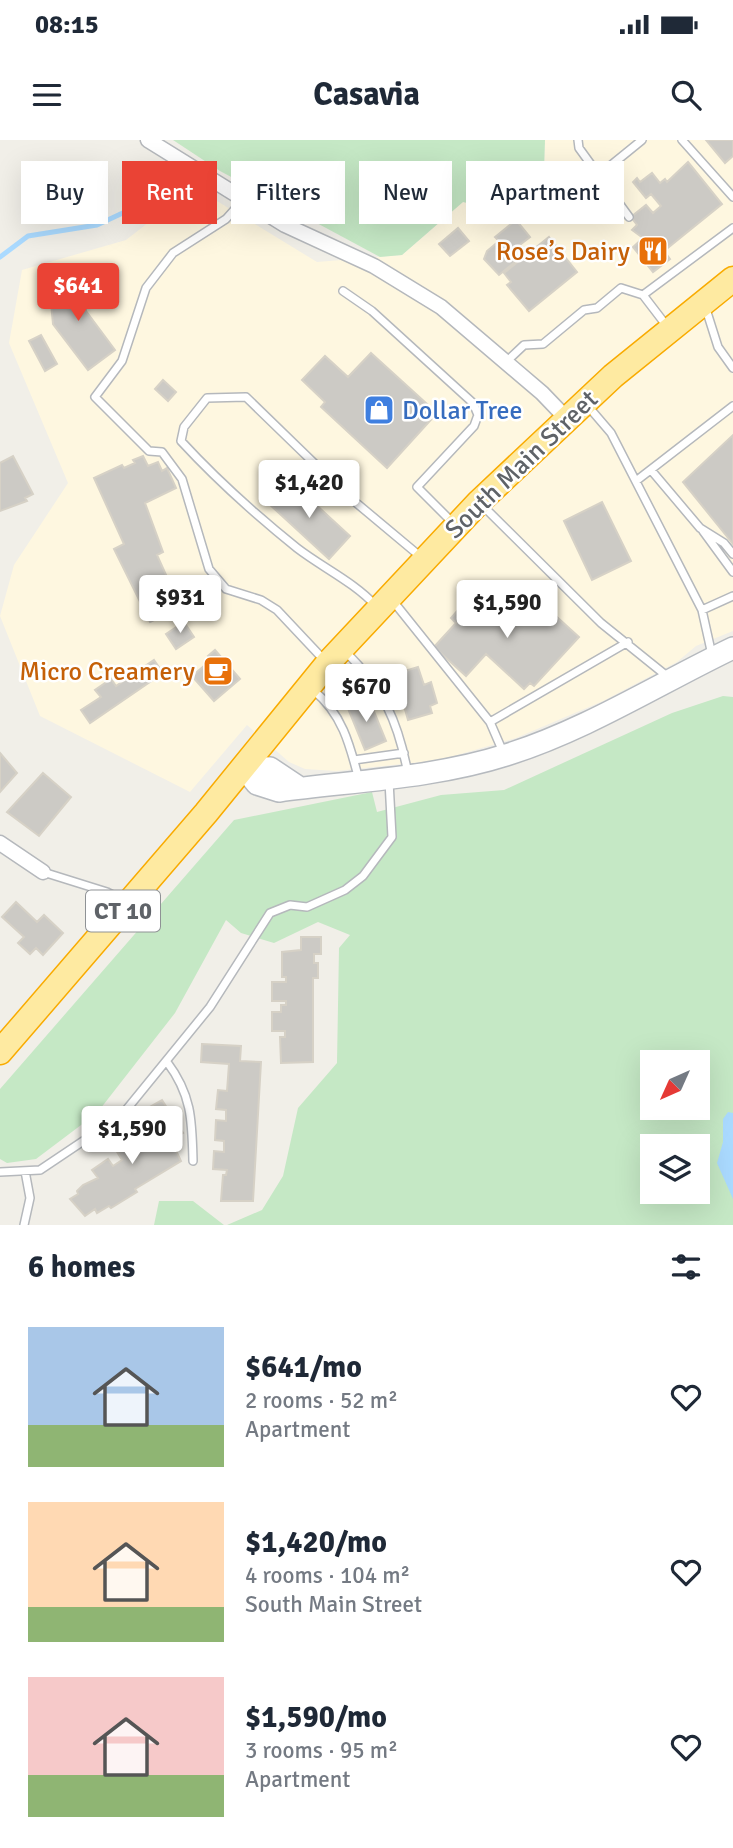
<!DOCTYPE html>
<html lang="en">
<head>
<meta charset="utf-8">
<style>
	:root { --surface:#fff; --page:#f2f2f3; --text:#1f2937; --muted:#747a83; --accent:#ea4335 }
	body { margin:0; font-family:Signika,sans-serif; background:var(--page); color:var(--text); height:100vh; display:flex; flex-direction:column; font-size:26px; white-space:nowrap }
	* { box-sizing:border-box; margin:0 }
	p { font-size:23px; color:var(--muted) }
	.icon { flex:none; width:38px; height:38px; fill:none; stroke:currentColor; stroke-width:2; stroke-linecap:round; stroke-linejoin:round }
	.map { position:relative; height:1085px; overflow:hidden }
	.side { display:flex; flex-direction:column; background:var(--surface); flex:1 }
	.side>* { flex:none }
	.top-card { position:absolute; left:21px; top:21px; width:691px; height:63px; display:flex; gap:14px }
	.needle { width:46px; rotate:225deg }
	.fabs { position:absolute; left:640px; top:910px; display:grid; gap:14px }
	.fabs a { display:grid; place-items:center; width:70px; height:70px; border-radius:0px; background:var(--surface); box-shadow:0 7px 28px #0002; font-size:35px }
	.price { position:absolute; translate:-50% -60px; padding:0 16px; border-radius:7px; background:#fff; color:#222; font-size:23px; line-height:46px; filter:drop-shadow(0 2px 4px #0008) }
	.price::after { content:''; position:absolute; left:50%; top:42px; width:21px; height:16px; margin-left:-10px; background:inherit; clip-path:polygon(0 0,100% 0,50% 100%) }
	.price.on { background:var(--accent); color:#fff }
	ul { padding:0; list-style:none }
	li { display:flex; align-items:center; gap:21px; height:175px; padding:0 28px }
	li span { display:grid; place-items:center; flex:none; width:196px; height:140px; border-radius:0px; color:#555 }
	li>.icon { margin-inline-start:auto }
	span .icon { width:84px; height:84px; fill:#fffc; stroke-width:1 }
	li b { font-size:30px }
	h2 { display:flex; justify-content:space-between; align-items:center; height:84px; padding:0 28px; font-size:30px }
	.tag { padding:0 24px; border-radius:0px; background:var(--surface); box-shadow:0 7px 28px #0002; font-size:24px; line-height:63px }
	.tag.on { background:var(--accent); color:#fff }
	.status { display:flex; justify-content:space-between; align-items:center; height:49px; padding:0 35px; background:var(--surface); direction:ltr }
	.status svg { height:19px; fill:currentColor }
	header { display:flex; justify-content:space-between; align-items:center; height:91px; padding:0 28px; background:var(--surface); font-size:32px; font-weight:800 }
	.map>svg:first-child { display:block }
	.commercial { fill:#fef7e0 }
	.green { fill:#c5e8c5; fill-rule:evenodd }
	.water { fill:#aadaff }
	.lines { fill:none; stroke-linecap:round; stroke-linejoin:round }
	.stream { stroke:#aadaff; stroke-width:5 }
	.building { fill:#cccac5; stroke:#d6d1c6; stroke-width:2 }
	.service-casing { stroke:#b5b8bc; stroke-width:10 }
	.minor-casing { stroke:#b5b8bc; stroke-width:17 }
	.secondary-casing { stroke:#b6babf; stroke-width:24 }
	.trunk-casing { stroke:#f9ab00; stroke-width:27 }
	.service { stroke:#fff; stroke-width:7 }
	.minor { stroke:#fff; stroke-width:14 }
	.secondary { stroke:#fff; stroke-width:21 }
	.trunk { stroke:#feeaa1; stroke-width:24 }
	.labels { text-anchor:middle; stroke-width:5; stroke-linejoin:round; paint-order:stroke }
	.shield { fill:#fff; stroke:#8f9295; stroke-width:2 }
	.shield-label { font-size:24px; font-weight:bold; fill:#5f6368 }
	.food-label { font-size:26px; fill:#c56008; stroke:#fff; text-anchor:end }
	.shop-label { font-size:26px; fill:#366cbe; stroke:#fff; text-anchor:start }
	.street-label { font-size:26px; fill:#5f6368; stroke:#fff }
</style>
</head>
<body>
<div class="status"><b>08:15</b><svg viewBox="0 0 49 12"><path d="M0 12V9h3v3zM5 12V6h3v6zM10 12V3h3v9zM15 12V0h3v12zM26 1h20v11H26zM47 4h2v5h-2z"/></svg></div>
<header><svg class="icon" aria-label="menu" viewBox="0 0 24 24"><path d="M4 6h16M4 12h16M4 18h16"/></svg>Casavia<svg class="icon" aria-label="search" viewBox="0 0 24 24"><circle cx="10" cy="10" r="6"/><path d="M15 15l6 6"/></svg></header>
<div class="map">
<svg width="733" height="1085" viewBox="0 0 733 1085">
	<rect width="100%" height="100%" fill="#f1efe8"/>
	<!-- commercial -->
	<path class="commercial" d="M545,0H733V491L696,506L677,522L603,561L516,598L440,620L336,631L305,629L289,622L247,585L190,652L40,576L0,476L14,425L68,343L9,203L22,130L126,100L194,47L317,122L402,115L463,62L497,70L544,29Z"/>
	<!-- green -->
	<path class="green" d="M173,0H545L544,29L497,70L463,62L402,115L380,117L220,31Z
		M723,556L733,557V973H728L733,992V1085H227L262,1070L283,1036L298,968L337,923L339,808L350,795L318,782L274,803L241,793L226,780L175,873L97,973L36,1019L7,1023L0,1019V949L234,680L372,652L377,672L441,655L504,650L672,573ZM653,922H698V968H653ZM653,1006H698V1052H653Z
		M159,1061H193L224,1085H154Z"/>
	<!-- water -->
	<path class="water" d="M728,972L733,973V1059L717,1023L723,1002V979Z"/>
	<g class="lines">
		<!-- stream -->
		<path class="stream" d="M0,117L28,96L97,85L127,71L139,57L143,29"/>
	</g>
	<!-- building -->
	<path class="building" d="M706,0H733V16L725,23Z
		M688,22L722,64L664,111L670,119L653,132L633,107L643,98L632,90L637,85L631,77L646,65L653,73L661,66L651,54L646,58L633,42L637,38L640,42L652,33L660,43L665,39L667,42Z
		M516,80L530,97L508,114H513L515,122L499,135L484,119L487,111L499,101L495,97Z
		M458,88L469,101L450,116L439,104Z
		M549,97L577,132L529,171L507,145L511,142L504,133Z
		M81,139L86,171L115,210L88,230L53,184L49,142Z
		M41,195L57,224L45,231L29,201Z
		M371,213L437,273L387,328L321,267L325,262L302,240L325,216L348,237Z
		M163,240L176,252L168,261L155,249Z
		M733,295V404L683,342Z
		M13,316L33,354L25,358L27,361L0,371V323Z
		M143,316L148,326L158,322L162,331L167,328L176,348L145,363L163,412L157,415L181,468L150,482L114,409L124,404L94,338L122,325L124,328L135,323L133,320Z
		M289,340L350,396L329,419L268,363Z
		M602,362L631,421L592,440L564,381Z
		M475,451L511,485L536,458L579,497L534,546L530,543L524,549L486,514L466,536L434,507L456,483L451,478Z
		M184,482L194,497L176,509L166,494Z
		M215,510L240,539L214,561L192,536L211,520L208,516Z
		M154,520L163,533L90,583L81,570L101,557L95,550L111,539L116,546Z
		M418,527L424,545L431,542L437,563L430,566L432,573L408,580L395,534Z
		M368,557L386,601L365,610L347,566Z
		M0,613L17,633L0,652Z
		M43,633L71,657L39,696L7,672Z
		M16,762L37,782L44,775L63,793L43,815L36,808L30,814L18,803L24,797L2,777Z
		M301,797H321V814H314V823H318V838H313V922L281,923L280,897H285V891H272V872H281V865H286V861H272V842H286V837H282V812L301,810Z
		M202,904L241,906L240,921L261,922L253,1061H221L223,1035H226L227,1030L213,1029L214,1011L224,1012V1001L215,1000L216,980L226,981V970L216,969L218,950L227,951L229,924L201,922Z
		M162,960L183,993L171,1000L181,1021L135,1049L137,1052L111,1068L109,1066L97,1073L95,1069L85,1076L70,1059L78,1054L77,1051L83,1045L98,1038L92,1030L108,1019L113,1026L122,1020L116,1010L132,1000L138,1009L162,994L146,969Z"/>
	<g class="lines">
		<!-- service casing -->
		<g class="service-casing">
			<path id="service" d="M578,0L579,8L629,77
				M682,0L733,57
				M599,35L642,0
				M243,60L226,79L173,113L146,148L122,221L95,257L149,311L162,312L182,339L209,429L226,449L261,460L277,470L325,521
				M343,151L372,171L473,263L478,275L474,286L417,347L453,383
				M706,169L718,207L733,228
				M666,185L643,155L733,88
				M506,222L524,205L543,204L584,170L597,168L621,148L643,155
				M587,265L611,293L702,470L712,515
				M651,330L700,388L724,403L733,414
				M636,341L733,266
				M482,365L601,483L668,537
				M703,391L733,432
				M393,461L490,582L503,612
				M376,466C354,442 323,428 297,408C256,375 217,340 181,301L184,287L207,258L246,257L348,356L421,417
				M702,470L733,456
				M345,511C384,550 398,581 408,634
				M313,550C342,573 350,605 359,640
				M330,565L344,551L370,537
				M490,582L628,502
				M354,620L404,613
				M43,732L107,752L126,762
				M167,922C192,955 192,981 193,1021
				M0,1032L40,1030L122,975L210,867L270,773L290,765L307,767L345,750L363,736L392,697L389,641
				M24,1085L30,1058L25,1031"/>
		</g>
		<!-- minor casing -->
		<g class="minor-casing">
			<path id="minor" d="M148,0L285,85L374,126L441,167L542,253L566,278
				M0,703L43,732"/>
		</g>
		<!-- secondary casing -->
		<g class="secondary-casing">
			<path id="secondary" d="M297,646L270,628L243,627L257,644L279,651C353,641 434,638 506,615C586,590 658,544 733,508"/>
		</g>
		<!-- trunk casing -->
		<g class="trunk-casing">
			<path id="trunk" d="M0,912L206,673L328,523L479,362L613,236L733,139"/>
		</g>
		<!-- service -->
		<use href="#service" class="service"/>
		<!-- minor -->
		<use href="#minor" class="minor"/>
		<!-- secondary -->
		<use href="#secondary" class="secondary"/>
		<!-- trunk -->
		<use href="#trunk" class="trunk"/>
	</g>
	<!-- icons -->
	<defs>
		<g id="restaurant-square" transform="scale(1.575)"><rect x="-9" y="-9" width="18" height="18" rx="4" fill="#e8710a" stroke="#fff"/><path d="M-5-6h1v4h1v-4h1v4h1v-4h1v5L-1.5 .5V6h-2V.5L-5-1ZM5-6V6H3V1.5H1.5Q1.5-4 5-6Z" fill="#fff"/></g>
		<g id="shop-square" transform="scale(1.575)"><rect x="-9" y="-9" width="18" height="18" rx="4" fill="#3f7fe0" stroke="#fff"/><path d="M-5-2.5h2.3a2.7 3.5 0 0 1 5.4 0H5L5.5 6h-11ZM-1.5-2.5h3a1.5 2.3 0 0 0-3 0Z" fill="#fff"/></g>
		<g id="cafe-square" transform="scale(1.575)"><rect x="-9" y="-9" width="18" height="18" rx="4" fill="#e8710a" stroke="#fff"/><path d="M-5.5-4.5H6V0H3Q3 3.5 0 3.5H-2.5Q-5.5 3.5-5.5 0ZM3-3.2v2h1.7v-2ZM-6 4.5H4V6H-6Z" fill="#fff"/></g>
	</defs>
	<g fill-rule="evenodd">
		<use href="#restaurant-square" x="653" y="111"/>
		<use href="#shop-square" x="379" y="270"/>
		<use href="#cafe-square" x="218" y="531"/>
	</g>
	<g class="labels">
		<!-- shield labels -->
		<rect class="shield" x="86" y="750.5" width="74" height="41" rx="5"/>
		<g class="shield-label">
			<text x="123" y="779">CT 10</text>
		</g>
		<!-- food labels -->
		<g class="food-label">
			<text x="630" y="120">Rose’s Dairy</text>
			<text x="195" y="540">Micro Creamery</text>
		</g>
		<!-- shop labels -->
		<g class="shop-label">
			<text x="402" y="279">Dollar Tree</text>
		</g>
		<!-- street labels -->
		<g class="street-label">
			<text transform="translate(521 324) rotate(-44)" y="9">South Main Street</text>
		</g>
	</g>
</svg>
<div class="fabs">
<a><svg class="needle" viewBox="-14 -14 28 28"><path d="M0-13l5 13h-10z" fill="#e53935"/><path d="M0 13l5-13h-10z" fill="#747a83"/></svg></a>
<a><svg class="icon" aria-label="layers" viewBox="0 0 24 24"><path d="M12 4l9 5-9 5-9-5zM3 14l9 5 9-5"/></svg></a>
</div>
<b class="price on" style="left:78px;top:183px">$641</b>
<b class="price" style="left:309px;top:380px">$1,420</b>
<b class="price" style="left:180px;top:495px">$931</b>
<b class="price" style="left:507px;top:500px">$1,590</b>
<b class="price" style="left:366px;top:584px">$670</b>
<b class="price" style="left:132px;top:1026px">$1,590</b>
<div class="top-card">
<a class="tag">Buy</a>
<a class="tag on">Rent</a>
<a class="tag">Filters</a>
<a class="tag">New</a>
<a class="tag">Apartment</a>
</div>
</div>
<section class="side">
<h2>6 homes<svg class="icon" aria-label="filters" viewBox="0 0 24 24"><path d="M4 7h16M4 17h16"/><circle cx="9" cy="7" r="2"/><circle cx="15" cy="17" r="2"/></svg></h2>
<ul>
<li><span style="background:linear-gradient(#a9c7e8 70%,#8fb573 0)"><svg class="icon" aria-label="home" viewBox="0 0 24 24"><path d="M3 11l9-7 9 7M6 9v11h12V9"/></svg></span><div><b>$641/mo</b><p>2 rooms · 52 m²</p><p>Apartment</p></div><svg class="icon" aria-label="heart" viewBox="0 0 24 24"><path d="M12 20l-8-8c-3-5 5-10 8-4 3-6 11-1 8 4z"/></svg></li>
<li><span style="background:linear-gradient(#ffd9b3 75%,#8fb573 0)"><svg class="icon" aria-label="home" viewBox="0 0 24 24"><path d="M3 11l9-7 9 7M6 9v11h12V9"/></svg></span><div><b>$1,420/mo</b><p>4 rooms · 104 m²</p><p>South Main Street</p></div><svg class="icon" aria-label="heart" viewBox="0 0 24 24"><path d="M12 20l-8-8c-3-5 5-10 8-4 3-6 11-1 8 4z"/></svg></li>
<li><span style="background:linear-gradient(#f6c9c9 70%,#8fb573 0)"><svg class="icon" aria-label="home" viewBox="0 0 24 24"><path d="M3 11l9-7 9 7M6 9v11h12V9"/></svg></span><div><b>$1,590/mo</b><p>3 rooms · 95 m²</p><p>Apartment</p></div><svg class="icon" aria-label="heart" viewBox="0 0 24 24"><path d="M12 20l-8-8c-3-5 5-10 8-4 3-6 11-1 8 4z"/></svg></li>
</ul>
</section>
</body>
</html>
